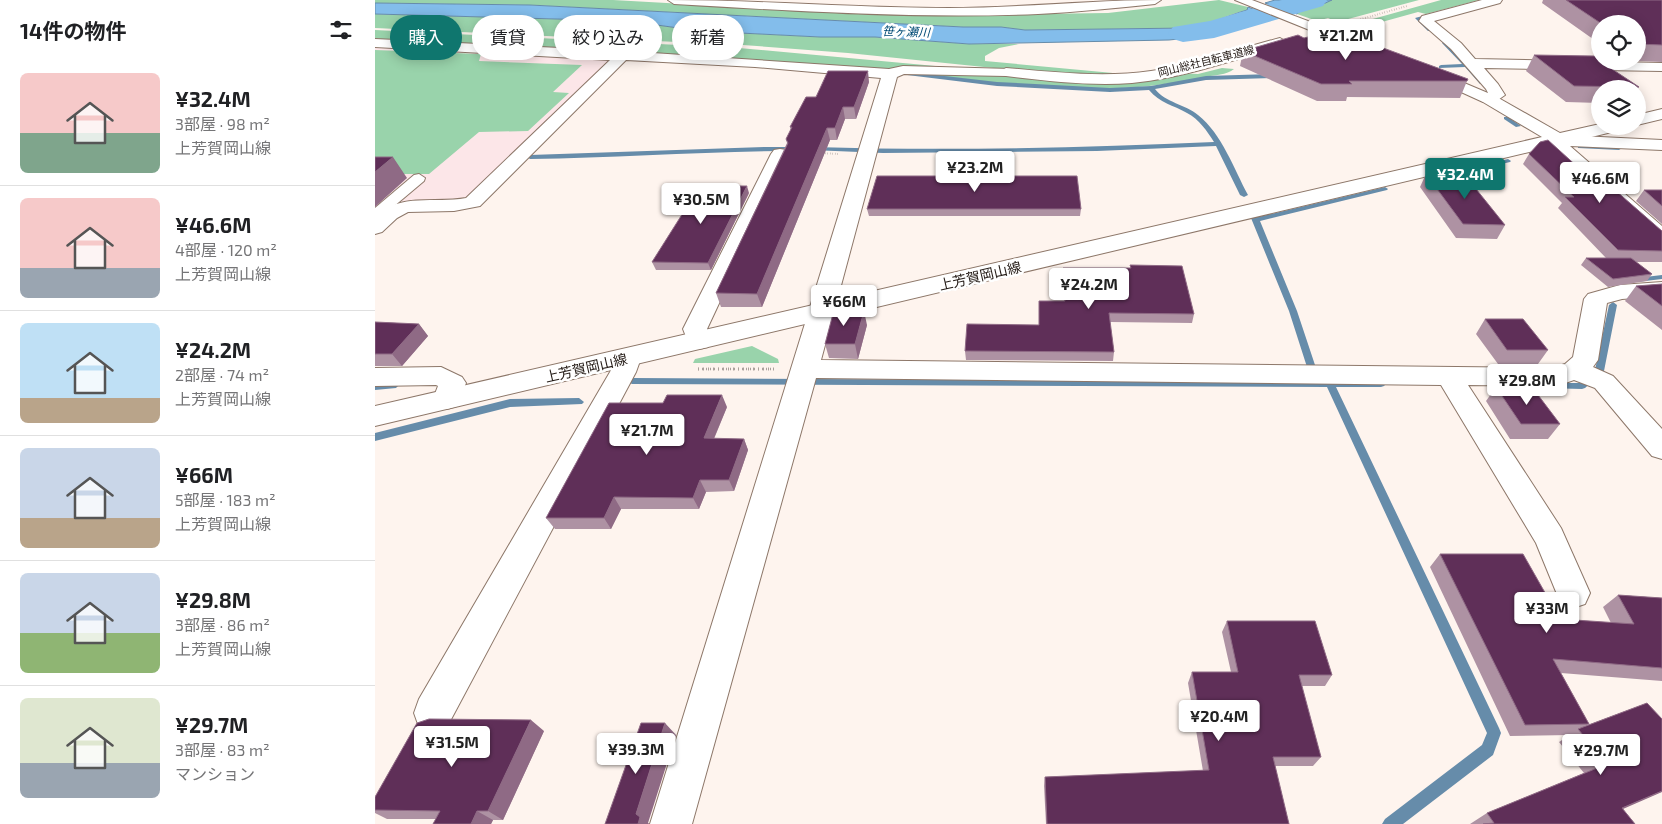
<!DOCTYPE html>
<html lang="ja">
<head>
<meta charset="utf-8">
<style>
	:root { --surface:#fff; --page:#f6f6f6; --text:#202124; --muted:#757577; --line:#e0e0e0; --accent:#0f766e }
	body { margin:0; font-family:"Exo 2","Noto Sans JP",sans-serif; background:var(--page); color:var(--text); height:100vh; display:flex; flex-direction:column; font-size:19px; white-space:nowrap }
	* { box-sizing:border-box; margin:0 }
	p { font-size:16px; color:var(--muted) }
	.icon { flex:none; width:28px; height:28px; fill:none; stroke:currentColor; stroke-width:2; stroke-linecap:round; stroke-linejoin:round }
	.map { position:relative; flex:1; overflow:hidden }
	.panel { display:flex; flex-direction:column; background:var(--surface); width:375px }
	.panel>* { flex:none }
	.top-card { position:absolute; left:15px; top:15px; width:475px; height:45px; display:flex; gap:10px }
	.controls { position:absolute; left:1216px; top:15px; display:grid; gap:10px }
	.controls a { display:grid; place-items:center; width:55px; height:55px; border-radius:50%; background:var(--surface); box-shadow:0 2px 12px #0003; font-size:25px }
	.price { position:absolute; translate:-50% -42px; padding:0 11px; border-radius:5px; background:#fff; color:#222; font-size:16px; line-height:32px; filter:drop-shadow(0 1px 2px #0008) }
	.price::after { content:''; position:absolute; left:50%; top:30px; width:15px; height:11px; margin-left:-8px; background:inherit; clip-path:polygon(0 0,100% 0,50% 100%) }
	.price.selected { background:var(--accent); color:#fff }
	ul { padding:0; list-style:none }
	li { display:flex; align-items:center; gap:15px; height:125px; padding:0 20px }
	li+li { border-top:1px solid var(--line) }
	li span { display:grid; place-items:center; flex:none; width:140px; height:100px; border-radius:8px; color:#555 }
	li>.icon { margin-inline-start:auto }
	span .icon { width:60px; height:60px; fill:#fffc; stroke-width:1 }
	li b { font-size:21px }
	h2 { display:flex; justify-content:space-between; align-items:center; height:60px; padding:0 20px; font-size:21px }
	.tag { padding:0 18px; border-radius:22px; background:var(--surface); box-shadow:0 2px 12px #0003; font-size:18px; line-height:45px }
	.tag.selected { background:var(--accent); color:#fff }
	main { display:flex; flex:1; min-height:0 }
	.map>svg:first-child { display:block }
	.education { fill:#fce6e8 }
	.green { fill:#99d3ab }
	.water { fill:#83bdeb; stroke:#668caa; fill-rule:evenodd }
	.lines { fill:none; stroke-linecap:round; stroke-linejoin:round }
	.stream { fill:#668caa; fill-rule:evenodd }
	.river { fill:#83bdeb; fill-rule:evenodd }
	.lane-casing { stroke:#8d7769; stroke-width:2 }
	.street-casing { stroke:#8d7769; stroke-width:2 }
	.secondary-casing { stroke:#8d7769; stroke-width:2 }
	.highway-casing { stroke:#8d7769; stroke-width:2 }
	.path-far2 { stroke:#aba19c; stroke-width:2; stroke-dasharray:0.5 2; stroke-linecap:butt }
	.path-far1 { stroke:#aba19c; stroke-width:2.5; stroke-dasharray:1 3; stroke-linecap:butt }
	.path { stroke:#aba19c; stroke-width:3; stroke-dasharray:1 4; stroke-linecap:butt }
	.lane { fill:#fff; fill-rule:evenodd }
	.street { fill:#fff; fill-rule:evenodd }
	.secondary { fill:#fff; fill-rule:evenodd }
	.highway { fill:#fff; fill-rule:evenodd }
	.wall { fill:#ae92a3 }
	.shaded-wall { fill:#8f6a85 }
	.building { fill:#5f2f58; stroke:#8f6a85 }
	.labels { text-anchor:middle; stroke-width:5; stroke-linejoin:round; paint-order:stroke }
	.far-street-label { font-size:11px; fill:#221914; stroke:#fff }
	.far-water-label { font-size:12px; font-style:italic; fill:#004a75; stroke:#fff }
	.street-label { font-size:14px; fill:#221914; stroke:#fff }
</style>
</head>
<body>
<main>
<section class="panel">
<h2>14件の物件<svg class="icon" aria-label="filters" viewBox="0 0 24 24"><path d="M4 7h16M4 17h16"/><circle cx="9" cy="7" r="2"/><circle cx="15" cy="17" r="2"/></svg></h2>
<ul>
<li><span style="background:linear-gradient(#f6c9c9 60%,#7fa58c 0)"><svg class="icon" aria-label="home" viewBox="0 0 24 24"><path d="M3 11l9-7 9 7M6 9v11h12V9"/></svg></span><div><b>¥32.4M</b><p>3部屋 · 98 m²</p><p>上芳賀岡山線</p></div></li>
<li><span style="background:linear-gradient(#f6c9c9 70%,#9aa5b1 0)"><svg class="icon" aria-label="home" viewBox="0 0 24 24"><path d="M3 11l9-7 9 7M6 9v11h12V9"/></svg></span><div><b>¥46.6M</b><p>4部屋 · 120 m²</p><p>上芳賀岡山線</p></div></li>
<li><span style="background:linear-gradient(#bfe0f5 75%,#b9a48a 0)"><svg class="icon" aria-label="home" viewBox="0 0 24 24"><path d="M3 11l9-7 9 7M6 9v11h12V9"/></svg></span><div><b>¥24.2M</b><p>2部屋 · 74 m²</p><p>上芳賀岡山線</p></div></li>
<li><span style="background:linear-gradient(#c9d6e8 70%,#b9a48a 0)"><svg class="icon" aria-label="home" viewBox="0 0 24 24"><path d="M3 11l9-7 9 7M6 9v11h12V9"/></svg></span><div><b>¥66M</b><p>5部屋 · 183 m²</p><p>上芳賀岡山線</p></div></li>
<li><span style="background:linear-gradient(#c9d6e8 60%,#8fb573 0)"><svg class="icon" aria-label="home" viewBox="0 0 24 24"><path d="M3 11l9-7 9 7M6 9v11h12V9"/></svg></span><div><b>¥29.8M</b><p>3部屋 · 86 m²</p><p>上芳賀岡山線</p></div></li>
<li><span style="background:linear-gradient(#dfe7d0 65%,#9aa5b1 0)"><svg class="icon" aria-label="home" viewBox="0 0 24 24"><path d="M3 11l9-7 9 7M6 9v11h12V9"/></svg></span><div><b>¥29.7M</b><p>3部屋 · 83 m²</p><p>マンション</p></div></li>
</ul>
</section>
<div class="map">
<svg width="1287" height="824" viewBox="0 0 1287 824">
	<rect width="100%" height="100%" fill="#fef4ee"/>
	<!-- education -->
	<path class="education" d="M0,45L241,56L88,202L30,203L0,221Z"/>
	<!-- green -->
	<path class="green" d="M0,0H238L381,8L593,15L733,13L844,0L873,7L872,10C851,15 837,24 814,28L650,30L626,27H588L155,5L0,3Z
		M957,0H1044L962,22L953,18L942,21L922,14L931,6H944Z
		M1066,0H1104L1051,14L1043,12L978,30L969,27Z
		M0,14L253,21L325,31L445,37H500L594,44H644L624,48L610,56V61L738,73H777L698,76L473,53L368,45L0,28Z
		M335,21L362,23C349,32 320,27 305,24Z
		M0,30L364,48L582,68L518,70L259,52L0,41Z
		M0,50L106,54L104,61L207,65L178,92L194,93L153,131L104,132L54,174H0Z
		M847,68L859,69C852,75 839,75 830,77C732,99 638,85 539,73L555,72L695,79L802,73L823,74Z
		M377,346L403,359L404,363H318L320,359Z"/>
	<!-- water -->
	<path class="water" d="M900,0H957L944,6H931L922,14L890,3Z
		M0,3L155,5L588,27H626L650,30L814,28C837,24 851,16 872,10L873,7L901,18L861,26L824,37L794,40L594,44L500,37H445L325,31L253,21L0,14ZM335,21L361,23C349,32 319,28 305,24Z"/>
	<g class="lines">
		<!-- stream -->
		<path class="stream" d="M1059,13L1061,15L1045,19L1057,29V31H1053L1040,18Z
			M1069,40L1092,64H1104V66L1095,67L1109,82V84H1105L1090,67L1064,68V66L1066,65L1087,64L1067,43Z
			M526,71L622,82L735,88L776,86L831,76L899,74L902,76L899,78L831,80L780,89C791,103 810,104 823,115C847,134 859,169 873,195L869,197L865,195L841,146L722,151L508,153L436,150V148L438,147C572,151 705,148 839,142C832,131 824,119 812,113C798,105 785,103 774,90L735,92L622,86L524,74V72Z
			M1129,117H1133L1146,126L1141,127L1129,119Z
			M1205,145L1244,146L1247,148L1244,150L1203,148V146Z
			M390,147H424L427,149L424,151C334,151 245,158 155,159L152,157L155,155Z
			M1133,159L1136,161L1135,162L1080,175L1077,173Z
			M1010,187L1013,189L1012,190L885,221L922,311L940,365L935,368L932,367L914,311L876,218L880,216L883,217Z
			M1287,275V279L1262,282L1258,280L1262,278Z
			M1238,302L1242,305L1229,371L1210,388L1207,389L1168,388L1166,386L1168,384L1171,383H1205L1220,370L1234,305Z
			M257,378L1009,382L1011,384L1009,386L1006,387H961L1124,728L1126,733L1118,755L1028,824H1007L1010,819L1107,745L1112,733L952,387L257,384L252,381Z
			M18,383L21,384L23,386L21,388L0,390V384Z
			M204,398L209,402L207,404L135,407L0,441V433L135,399Z"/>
		<!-- river -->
		<path class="river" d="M907,0H952L948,6L839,38L808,42L798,39L793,33L798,27L835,21Z"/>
		<!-- lane casing -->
		<g class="lane-casing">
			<path id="lane" d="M44,174L50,178L49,181L5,218L0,219V208L39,175Z"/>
		</g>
		<!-- street casing -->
		<g class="street-casing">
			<path id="street" d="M1107,0H1127L1125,3L1059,21L1086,43L1100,59L1287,63V71L1109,68L1123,84L1130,95L1120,102H1108L1106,99L1113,93L1111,89L1076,49L1044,21L1047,16Z
				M0,39L248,51L514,69L528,66L636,69L638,72L636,75L631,76L529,74L522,77L446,360L1179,368L1190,364L1198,357L1209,299L1213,294L1245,285L1287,282V296L1247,299L1232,303L1223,360L1218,367L1238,376L1287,429V459L1277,456L1220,388L1199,380L1182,386L1093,385L1186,528L1215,593L1210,604L1198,608L1186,604L1161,543L1066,385L441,378L317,824H275L506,78L380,67L251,60L105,206L79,211L33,212L22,218L7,232L0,234V217C26,192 59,204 91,198L235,60L0,47Z
				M1184,135L1287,140V150L1195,146L1287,226V243L1280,241L1181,153L1175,140L1178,136Z
				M405,149L411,150L414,154L332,329L336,341L333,347L324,349L315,347L308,329L396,154L399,150Z
				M253,349L262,352L266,358L261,372L72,727L58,732L44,727L39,713L44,699L235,372L244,352Z
				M66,367L87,377L91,383L82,406L72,409L62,406L58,399L63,386L61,385L0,386V368Z"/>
		</g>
		<!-- secondary casing -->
		<g class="secondary-casing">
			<path id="secondary" d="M860,0H877L989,42L991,45L989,48H979Z
				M905,38L912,42L910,45C860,59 810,78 757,83C715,86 673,81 631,76L624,72L631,68C679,72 727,78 776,71C820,65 862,49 905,38Z
				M1056,69L1120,96L1185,133L1225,124V126H1247L1245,130L1184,145L0,426V406L1167,137L1108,102L1051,76L1049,73Z
				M1287,109V119L1262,125V115Z"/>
		</g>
		<!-- highway casing -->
		<g class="highway-casing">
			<path id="highway" d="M293,0C387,0 480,8 574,8C645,8 715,0 786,0L780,4C741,8 702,12 663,14C542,19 420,11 299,4Z"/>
		</g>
		<!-- path-far2 -->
		<path class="path-far2" d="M983,20L1032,6
			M445,153L464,154"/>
		<!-- path-far1 -->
		<path class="path-far1" d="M323,369H399"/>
		<!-- path -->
		<path class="path" d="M323,369H399"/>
		<!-- lane -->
		<use href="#lane" class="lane"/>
		<!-- street -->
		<use href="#street" class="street"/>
		<!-- secondary -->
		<use href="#secondary" class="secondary"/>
		<!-- highway -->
		<use href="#highway" class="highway"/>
	</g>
	<!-- wall -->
	<path class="wall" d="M1168,0H1287V62L1262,61V24H1225V44L1167,3Z
		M929,38L1092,81L1085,98L972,97L971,101H942L865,66L868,51Z
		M1159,55L1264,87L1262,89H1225V103L1191,102L1151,71Z
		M494,82L481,119H470L462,140H455L387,307H346L341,293L412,143L411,139L416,130L415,127L441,97Z
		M1154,154L1228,190L1287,231V262H1261L1277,274L1272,281L1233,287L1206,265L1211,258H1231L1183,208L1187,203L1148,164Z
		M1051,174L1130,225L1122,239L1081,238L1045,187Z
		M1269,190H1287V224L1261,201Z
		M374,193L336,270H281L277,262Z
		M492,209H706L705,216H494Z
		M755,265L819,314L817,323L735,322L739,352L738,361L591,360L590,351L664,325V301H689L687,277L688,268H755Z
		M1287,284V330L1250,301L1261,286Z
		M1110,319L1173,350L1163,364H1123L1101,334Z
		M0,322L44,324L53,336L27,366H0Z
		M492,325L483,359L454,358L450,344Z
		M1121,387L1185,424L1173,439H1135L1111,401Z
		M352,407L339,439H369L373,450L359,491L331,492L324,509H246L236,529H180L171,518Z
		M1065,554L1185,619L1236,623L1228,607L1243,595L1287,598V681L1186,673L1214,724L1210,726L1272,703L1248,809L1260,824H1095L1112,813L1209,773L1184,742L1195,735L1135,736L1055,567Z
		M852,621L957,675L950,686H926L946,757L938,766H900L914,824H671L669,786L670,777L828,771L813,683L817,672H856L847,632Z
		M169,731L128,820H118L116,824H58L61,819H12L0,813V797Z"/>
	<!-- shaded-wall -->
	<path class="shaded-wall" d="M493,71L494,82L481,119L479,107Z
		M468,107L470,119L462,140L460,128Z
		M452,128L455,140L387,307L382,294Z
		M18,157L32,178L0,207V172Z
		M372,186L374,193L336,270L333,263Z
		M489,311L492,325L483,359L480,344Z
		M44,324L53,336L27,366L17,354Z
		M347,395L352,407L334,450L329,438Z
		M369,439L373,450L359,491L354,480Z
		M325,480L331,492L324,509L318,498Z
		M239,497L246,509L236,529L229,518Z
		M156,720L169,731L128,820L113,811Z
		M290,723L301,735L273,823L275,824H263L261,814Z
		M1287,791V792L1225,819L1247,808Z
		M102,811L118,820L116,824H96Z"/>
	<!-- building -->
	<path class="building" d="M1191,0H1287V45L1262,44V24H1227Z
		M959,30L1093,79L1092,81H974L977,84H946L868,51L923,35L929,38Z
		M1159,55L1219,56L1225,61L1264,87L1199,86Z
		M453,71H493L479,107H468L460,128H452L382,294L341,293L413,143L411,139L417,127H415L431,97H441Z
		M1173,140L1228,190H1240L1287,231V251L1243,250L1190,197H1199L1154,154L1165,142Z
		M0,157H18L0,172Z
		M1051,174H1089L1130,225L1088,224Z
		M502,176H702L706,209H492Z
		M325,186H372L333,263L277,262Z
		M1269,190H1287V206Z
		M1211,258H1256L1277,274L1238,279Z
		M755,265L807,266L819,314L734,313L739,352L590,351L592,324L664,325V301H690L688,268H756Z
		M1287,284V306L1261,286Z
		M459,310L489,311L480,344H450Z
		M1110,319H1148L1173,350H1132Z
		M0,322L44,324L17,354H0Z
		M1121,387H1157L1185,424H1146Z
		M292,395H347L329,438L369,439L354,480H325L318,498L239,497L229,518H171L234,403H288Z
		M1065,554H1148L1185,619L1259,624L1243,595L1287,598V668L1178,659L1214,724L1150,725Z
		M852,621H940L957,675H924L946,757H898L914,824H672L670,777L834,770L817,672H863Z
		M1272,703L1287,719V791L1247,808L1260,824H1108L1119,823L1112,813L1232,764L1203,729Z
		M54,719L156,720L113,811H102L96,824H58L65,811L0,810V797L42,723Z
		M266,723H290L261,814L265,817L263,824H230Z"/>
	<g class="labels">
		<!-- far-street labels -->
		<g class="far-street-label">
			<text transform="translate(831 61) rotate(-14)" y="4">岡山総社自転車道線</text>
		</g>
		<!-- far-water labels -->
		<g class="far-water-label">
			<text transform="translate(531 32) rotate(2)" y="4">笹ヶ瀬川</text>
		</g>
		<!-- street labels -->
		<g class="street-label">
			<text transform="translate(605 276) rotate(-13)" y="5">上芳賀岡山線</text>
			<text transform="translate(211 368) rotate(-13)" y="5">上芳賀岡山線</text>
		</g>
	</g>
</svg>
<div class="controls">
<a><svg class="icon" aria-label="locate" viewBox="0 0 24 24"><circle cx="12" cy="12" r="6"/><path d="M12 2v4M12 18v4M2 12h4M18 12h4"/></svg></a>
<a><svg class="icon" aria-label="layers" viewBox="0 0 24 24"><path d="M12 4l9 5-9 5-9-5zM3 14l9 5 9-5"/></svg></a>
</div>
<b class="price" style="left:971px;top:61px">¥21.2M</b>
<b class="price" style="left:600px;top:193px">¥23.2M</b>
<b class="price selected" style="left:1090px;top:200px">¥32.4M</b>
<b class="price" style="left:1225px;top:204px">¥46.6M</b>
<b class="price" style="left:326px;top:225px">¥30.5M</b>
<b class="price" style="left:714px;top:310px">¥24.2M</b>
<b class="price" style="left:469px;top:327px">¥66M</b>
<b class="price" style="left:1152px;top:406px">¥29.8M</b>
<b class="price" style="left:272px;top:456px">¥21.7M</b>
<b class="price" style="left:1172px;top:634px">¥33M</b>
<b class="price" style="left:844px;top:742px">¥20.4M</b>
<b class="price" style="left:77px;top:768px">¥31.5M</b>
<b class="price" style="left:261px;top:775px">¥39.3M</b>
<b class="price" style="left:1226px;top:776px">¥29.7M</b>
<div class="top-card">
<a class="tag selected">購入</a>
<a class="tag">賃貸</a>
<a class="tag">絞り込み</a>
<a class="tag">新着</a>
</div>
</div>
</main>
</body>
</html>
